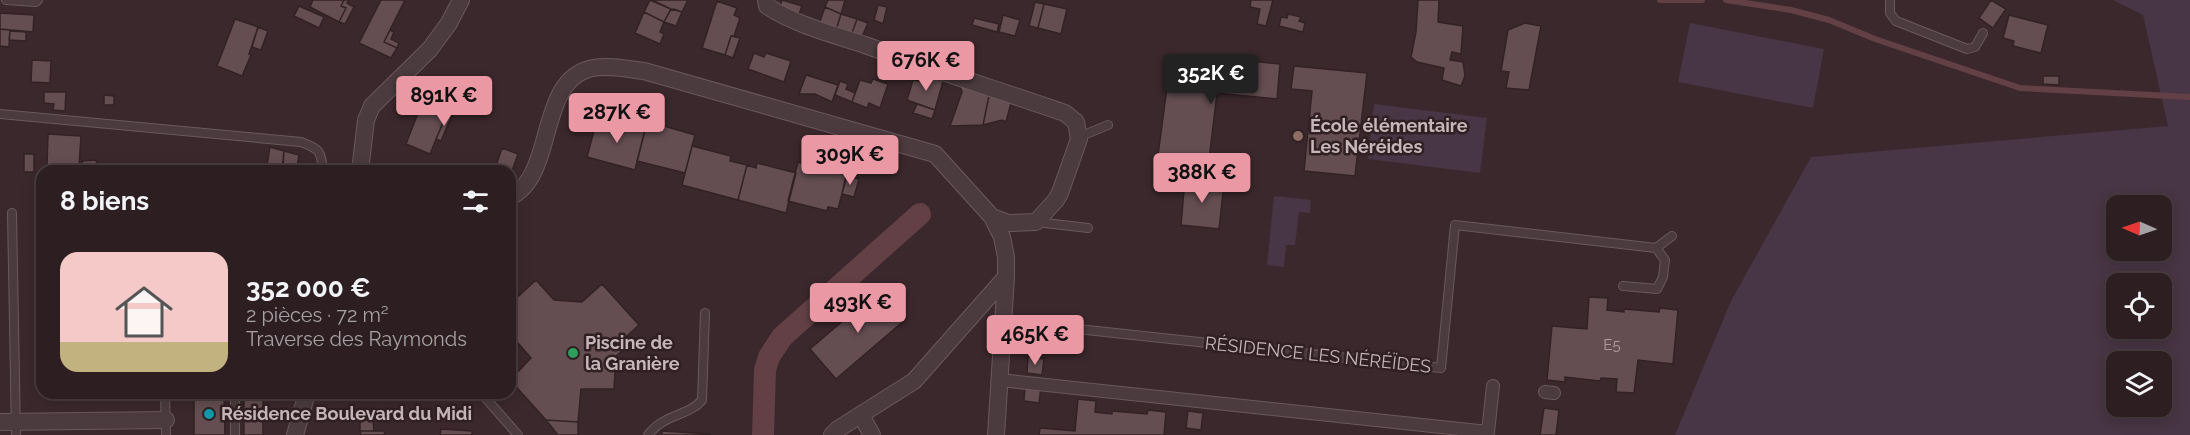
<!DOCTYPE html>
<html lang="fr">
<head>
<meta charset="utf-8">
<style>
	:root { --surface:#2c1e21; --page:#34272a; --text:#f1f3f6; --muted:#a6a2a5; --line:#483c3f; --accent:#eb98a5 }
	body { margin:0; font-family:Raleway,sans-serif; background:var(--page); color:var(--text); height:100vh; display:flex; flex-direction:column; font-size:22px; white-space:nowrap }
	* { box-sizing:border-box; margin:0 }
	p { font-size:20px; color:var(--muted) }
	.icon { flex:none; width:33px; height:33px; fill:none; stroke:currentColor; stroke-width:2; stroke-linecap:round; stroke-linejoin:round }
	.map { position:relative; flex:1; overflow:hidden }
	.sheet { position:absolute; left:36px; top:165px; width:480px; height:234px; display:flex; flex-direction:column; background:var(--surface); border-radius:18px; box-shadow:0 3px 15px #0003,0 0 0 2px var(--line) }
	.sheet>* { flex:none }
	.needle { width:39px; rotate:272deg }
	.controls { position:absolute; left:2106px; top:195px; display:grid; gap:12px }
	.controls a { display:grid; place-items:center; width:66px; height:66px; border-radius:12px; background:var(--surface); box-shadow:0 3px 15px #0003,0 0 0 2px var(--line); font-size:30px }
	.price { position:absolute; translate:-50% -51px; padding:0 14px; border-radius:6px; background:var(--accent); color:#111; font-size:20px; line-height:39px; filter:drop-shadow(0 2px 3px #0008) }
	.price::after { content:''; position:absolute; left:50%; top:36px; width:18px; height:14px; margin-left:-9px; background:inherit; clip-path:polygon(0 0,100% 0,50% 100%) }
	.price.active { background:#222; color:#fff }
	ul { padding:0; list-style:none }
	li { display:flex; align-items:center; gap:18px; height:150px; padding:0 24px }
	li span { display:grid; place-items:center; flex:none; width:168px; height:120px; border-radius:18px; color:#555 }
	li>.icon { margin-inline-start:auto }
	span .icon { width:72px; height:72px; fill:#fffc; stroke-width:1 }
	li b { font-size:26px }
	h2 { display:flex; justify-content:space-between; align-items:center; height:72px; padding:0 24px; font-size:26px }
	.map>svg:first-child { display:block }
	.green { fill:#483545; fill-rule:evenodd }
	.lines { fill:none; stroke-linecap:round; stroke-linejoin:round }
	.stream { stroke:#624046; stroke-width:6 }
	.canal { stroke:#624046; stroke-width:22 }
	.building { fill:#644e52; stroke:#332225; stroke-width:1.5 }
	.service-casing { stroke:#6a595c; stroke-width:10 }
	.pedestrian-casing { stroke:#6a595c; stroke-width:14 }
	.minor-casing { stroke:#6a595c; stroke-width:18 }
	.service { stroke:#4c3b3e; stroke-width:8 }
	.pedestrian { stroke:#4c3b3e; stroke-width:12 }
	.minor { stroke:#4c3b3e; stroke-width:16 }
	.education-dot { fill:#8d6e63; stroke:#312023; stroke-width:2 }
	.leisure-dot { fill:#2e9e5b; stroke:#312023; stroke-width:2 }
	.culture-dot { fill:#0f9aa8; stroke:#312023; stroke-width:2 }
	.labels { text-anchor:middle; stroke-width:5; stroke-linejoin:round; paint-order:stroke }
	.number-label { font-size:15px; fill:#ae9da0 }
	.poi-label { font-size:18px; font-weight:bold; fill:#c7b7ba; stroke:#312023; text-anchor:start }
	.street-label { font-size:18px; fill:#c7b7ba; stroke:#312023 }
</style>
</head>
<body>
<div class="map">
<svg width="2190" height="435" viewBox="0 0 2190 435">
	<rect width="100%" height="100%" fill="#3b282c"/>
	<!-- green -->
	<path class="green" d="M2113,0H2190V435H1675L1731,301L1811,157L2168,126L2143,15ZM2116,206H2162V250H2116ZM2116,284H2162V328H2116ZM2116,362H2162V406H2116Z
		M1690,23L1824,49L1813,108L1678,82Z
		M1374,104L1487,118L1480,173L1368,159Z
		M1274,196L1311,200L1310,213L1299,212L1295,245H1286L1284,267L1267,265Z"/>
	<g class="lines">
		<!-- stream -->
		<path class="stream" d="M1660,0H1702
			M1726,0L1791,10L1829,20L1875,39L2020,88L2190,97"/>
		<!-- canal -->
		<path class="canal" d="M763,435L765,370L769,357L782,337L920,214"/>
	</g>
	<!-- building -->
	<path class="building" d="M313,0H344L341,6L346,8L339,22L310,7Z
		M344,0H349L347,3L354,7L345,24L339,22L346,8L341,6Z
		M381,0H405L384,42L397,48L391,58L359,43Z
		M650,0L671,9L664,22L644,12Z
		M652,0H688L682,12L674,9L673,10Z
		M782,0L802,6L798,17L779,10Z
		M828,0H845L841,14L825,7Z
		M1251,0H1273L1266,26L1257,24L1260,9L1250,7Z
		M1418,0H1439L1438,22L1463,26L1461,54L1452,52L1450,60L1463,62L1465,76L1461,86L1442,80L1444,68L1417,62L1411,57L1416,32Z
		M1991,0L2006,9L1993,28L1979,18Z
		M717,1L737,8L734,15L740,18L734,36H731L725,55L702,48Z
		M1035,2L1044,4L1038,28L1029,26Z
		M1044,4L1067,9L1061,34L1038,28Z
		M878,5L887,7L883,24L874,20Z
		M299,6L324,17L319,28L294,16Z
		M825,7L841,14L836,30L819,24Z
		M671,9L682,12L676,26L664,22Z
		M644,12L664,22L660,32L664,34L660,44L635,33Z
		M0,13L34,15L33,32L0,29Z
		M841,14L857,19L851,36L836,30Z
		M1288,14L1301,17L1299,21L1305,23L1303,32L1279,26L1281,17L1287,18Z
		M1003,15L1020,20L1015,36L999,32Z
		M2009,15L2048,25L2041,53L2013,46L2014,41L2003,38Z
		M974,18L999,24L997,32L972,25Z
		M235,19L258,27L249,54L251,55L242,76L217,66Z
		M857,19L868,23L861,39L851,36Z
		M1525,23L1541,26L1529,90L1506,88L1509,72L1501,71L1508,30Z
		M258,27L268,31L261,50L252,47Z
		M0,29L10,30L9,47L0,46Z
		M390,30L394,32L391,39L399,43L397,48L384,42Z
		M10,31L26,32V41L9,40Z
		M731,36L740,38L733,58L725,55Z
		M754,53L764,57L766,53L791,61L784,82L748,69Z
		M1213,57L1280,64L1277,99L1217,93L1209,160L1158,155L1167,88L1209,92Z
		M32,60L51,61L50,83L31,82Z
		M1294,66L1367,73L1355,176L1304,171L1312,91L1291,89Z
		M920,74L943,81L935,110L907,100L913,80L918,81Z
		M806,75L838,85L832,102L815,94H799Z
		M2043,76H2059V85L2043,84Z
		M873,79L888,84L880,108L869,103L867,108L852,102L860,80L871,83Z
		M840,81L848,84L846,89L855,93L852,102L835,95Z
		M958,81L990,91L983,125L950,126L962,92Z
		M428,87L453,98L430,154L406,144Z
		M990,91L1012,99L1006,122L1002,120L983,125Z
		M44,92H66L65,111L53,110L54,104L44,103Z
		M104,95L114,96V105H104Z
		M917,104L935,110L932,119L913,113Z
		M447,114L452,115L441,141L436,139Z
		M606,120L645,130L635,170L587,157L596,123L605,125Z
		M657,124L695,135L685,173L637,161L646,126L655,129Z
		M48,134L81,136L79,168L47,165Z
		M692,146L731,156L730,161L747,165L738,200L682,185Z
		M270,147L284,151L282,171H266Z
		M502,148L518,154L512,171L495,169Z
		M284,151L299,155L297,167L283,166Z
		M24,154H34V172H24Z
		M96,160L98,168H106V171H84L82,161Z
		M798,162L847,175L838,209L828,207L827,211L788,201Z
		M757,163L796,173L786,213L738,200L747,165L756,168Z
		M846,176L859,179L854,197L842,194Z
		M1185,179L1224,184L1219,229L1181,225Z
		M536,280L554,300L582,302L602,284L639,325L617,345L622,351L616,356L614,389H581L578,422L546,420L510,380L531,358L510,334V304Z
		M880,289L906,319L836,379L810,349Z
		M1589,297L1608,298L1607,310L1624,312V309L1659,312L1660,308L1678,310L1673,364L1638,360L1634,393L1616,392L1617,379L1601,378L1600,381L1565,377V382L1547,380L1552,326L1587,329Z
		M1028,357L1044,359L1042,375L1027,373Z
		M1025,385L1041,387L1039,403L1024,401Z
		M194,393H224L225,435H194Z
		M244,393H263V435H244Z
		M1078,399L1096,401L1095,412L1112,414V411L1147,414L1148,410L1166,412L1164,435H1039L1040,428L1075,431Z
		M1544,408L1559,410L1556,435H1540Z
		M1188,411L1203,413L1201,430L1186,428Z
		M360,420H373L374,431H360Z
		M546,420L578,422V435H558Z
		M441,429L472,431V435H440Z
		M360,431H384L385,435H361Z
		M662,431L710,434V435H662Z"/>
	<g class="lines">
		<!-- service casing -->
		<g class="service-casing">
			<path id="service" d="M6,0L36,2L38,0
				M1890,0V13L1896,21L1967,49L1975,47L1983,33
				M0,114L301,142C320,149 321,151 323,171
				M1079,137L1108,125
				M12,213L16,435
				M1036,222L1088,228
				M1656,248L1672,236
				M1003,321L1441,368L1455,225L1656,248L1665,260L1663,277L1657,289L1623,286
				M165,393L166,435
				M235,393V435
				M481,393L518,435
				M648,435C663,414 689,416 702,400L705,313"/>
		</g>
		<!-- pedestrian casing -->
		<g class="pedestrian-casing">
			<path id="pedestrian" d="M1000,380L1488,432L1493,386
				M1545,392L1554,393"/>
		</g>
		<!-- minor casing -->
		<g class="minor-casing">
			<path id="minor" d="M766,0L767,6C796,25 832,34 865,45C931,69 998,90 1065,113L1076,122L1079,139L1060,193L1056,200L1036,222L1008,223L992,217
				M360,171L366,120L372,106L430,49L449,23L461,0
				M510,197C557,175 536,79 593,68C610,65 627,69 644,71L935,154L992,217L1002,237L1006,257V277L996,435
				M861,415L872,435
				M0,422L166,420
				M295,435L307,393
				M832,435L838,429L914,381L1006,277"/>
		</g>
		<!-- service -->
		<use href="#service" class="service"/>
		<!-- pedestrian -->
		<use href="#pedestrian" class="pedestrian"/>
		<!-- minor -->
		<use href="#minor" class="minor"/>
	</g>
	<!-- markers -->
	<circle class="education-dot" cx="1298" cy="136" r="6"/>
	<circle class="leisure-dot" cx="573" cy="353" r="6"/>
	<circle class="culture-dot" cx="209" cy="414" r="6"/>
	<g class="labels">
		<!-- number labels -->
		<g class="number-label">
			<text x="1612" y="350">E5</text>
		</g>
		<!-- poi labels -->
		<g class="poi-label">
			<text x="1310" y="132">École élémentaire<tspan x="1310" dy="21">Les Néréides</tspan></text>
			<text x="585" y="349">Piscine de<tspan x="585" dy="21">la Granière</tspan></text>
			<text x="221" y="420">Résidence Boulevard du Midi</text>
		</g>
		<!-- street labels -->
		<g class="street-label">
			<text transform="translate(1318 355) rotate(6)" y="6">RÉSIDENCE LES NÉRÉÏDES</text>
		</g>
	</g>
</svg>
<div class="controls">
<a><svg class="needle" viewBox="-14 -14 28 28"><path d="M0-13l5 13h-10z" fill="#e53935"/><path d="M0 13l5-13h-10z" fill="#a6a2a5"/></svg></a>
<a><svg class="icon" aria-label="locate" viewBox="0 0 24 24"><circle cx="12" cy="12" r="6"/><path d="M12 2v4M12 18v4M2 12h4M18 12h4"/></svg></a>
<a><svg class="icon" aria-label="layers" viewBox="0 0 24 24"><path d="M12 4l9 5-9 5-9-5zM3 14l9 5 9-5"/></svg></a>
</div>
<b class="price" style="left:926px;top:92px">676K €</b>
<b class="price active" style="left:1211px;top:105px">352K €</b>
<b class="price" style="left:444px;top:127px">891K €</b>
<b class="price" style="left:617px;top:144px">287K €</b>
<b class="price" style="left:850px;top:186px">309K €</b>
<b class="price" style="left:1202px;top:204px">388K €</b>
<b class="price" style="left:858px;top:334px">493K €</b>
<b class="price" style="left:1035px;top:366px">465K €</b>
<section class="sheet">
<h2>8 biens<svg class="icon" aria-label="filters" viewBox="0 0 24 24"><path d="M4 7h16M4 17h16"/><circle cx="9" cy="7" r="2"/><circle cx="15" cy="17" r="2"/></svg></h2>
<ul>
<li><span style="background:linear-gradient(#f6c9c9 75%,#c2b280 0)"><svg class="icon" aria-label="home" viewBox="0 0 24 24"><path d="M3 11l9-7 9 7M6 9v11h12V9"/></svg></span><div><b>352 000 €</b><p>2 pièces · 72 m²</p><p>Traverse des Raymonds</p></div></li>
</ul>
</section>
</div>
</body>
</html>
